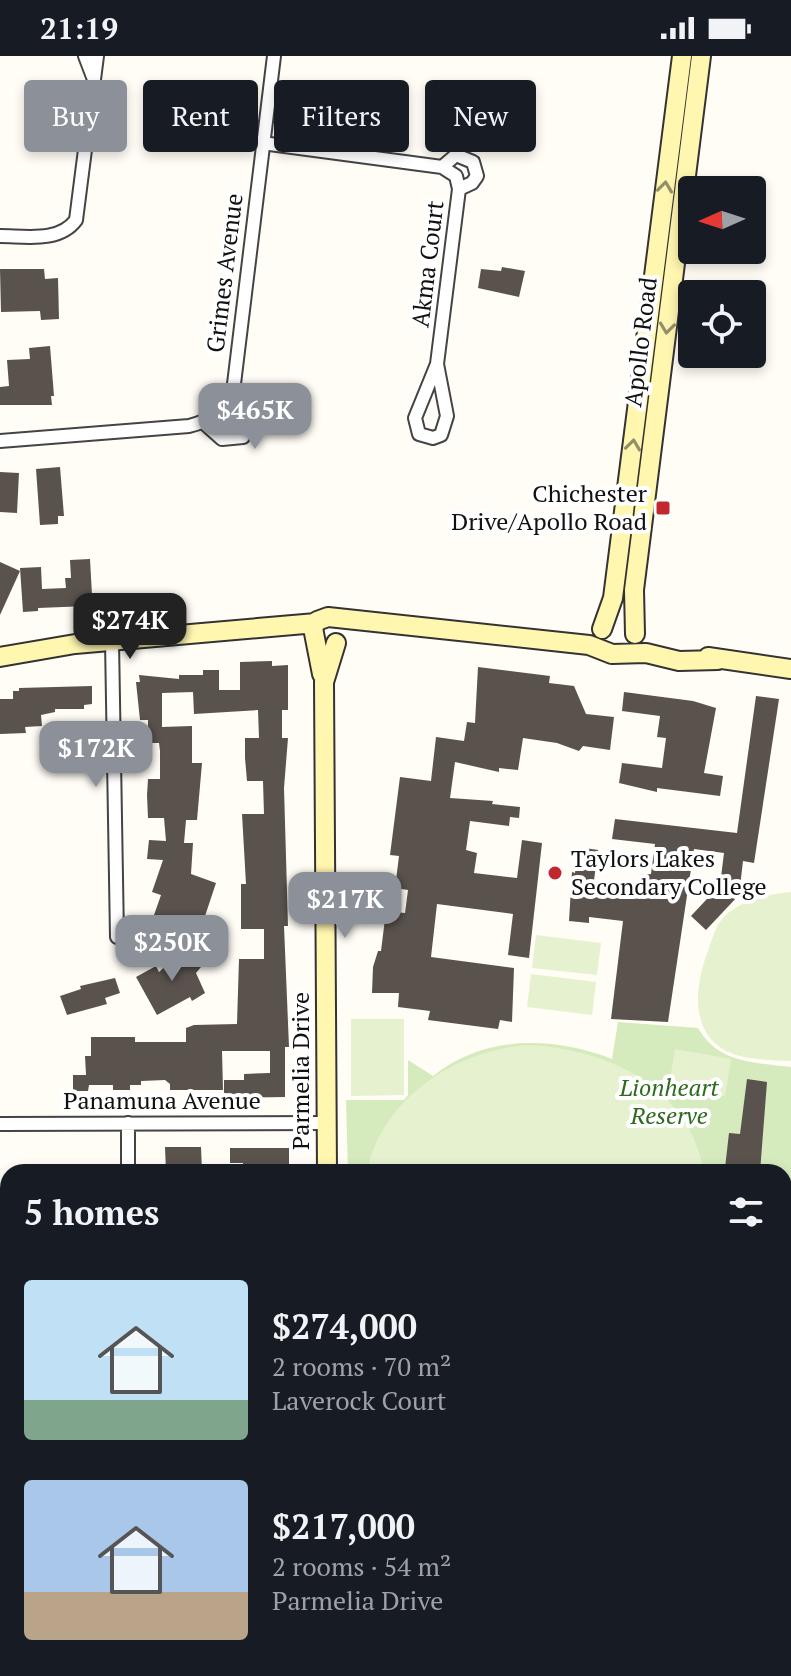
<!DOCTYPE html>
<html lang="en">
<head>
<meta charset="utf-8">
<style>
	:root { --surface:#171b24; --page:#20242c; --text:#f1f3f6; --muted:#9ea1a6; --accent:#8c9099 }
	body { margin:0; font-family:"PT Serif",serif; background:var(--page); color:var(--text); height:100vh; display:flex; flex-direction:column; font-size:30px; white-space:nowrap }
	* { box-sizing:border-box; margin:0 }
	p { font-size:26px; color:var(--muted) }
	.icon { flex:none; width:44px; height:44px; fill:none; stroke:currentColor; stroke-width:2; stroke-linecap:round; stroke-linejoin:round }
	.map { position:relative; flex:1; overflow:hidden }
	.side { position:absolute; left:0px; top:1108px; width:792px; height:512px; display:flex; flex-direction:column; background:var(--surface); border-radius:24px 24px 0 0; box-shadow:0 4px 12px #0003 }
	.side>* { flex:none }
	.hud { position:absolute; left:24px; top:24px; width:744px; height:72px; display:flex; gap:16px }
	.needle { width:52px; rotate:267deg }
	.controls { position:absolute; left:678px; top:120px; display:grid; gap:16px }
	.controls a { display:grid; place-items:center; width:88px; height:88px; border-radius:8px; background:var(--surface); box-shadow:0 4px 12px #0003; font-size:40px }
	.price { position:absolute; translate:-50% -68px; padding:0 18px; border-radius:16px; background:var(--accent); color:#fff; font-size:26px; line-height:52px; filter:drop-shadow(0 2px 4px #0008) }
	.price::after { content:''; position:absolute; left:50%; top:48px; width:24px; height:18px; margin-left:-12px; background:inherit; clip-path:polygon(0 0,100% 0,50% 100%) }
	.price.on { background:#222; color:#fff }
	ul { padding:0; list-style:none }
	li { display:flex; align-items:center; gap:24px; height:200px; padding:0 24px }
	li span { display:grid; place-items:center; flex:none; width:224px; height:160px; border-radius:8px; color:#555 }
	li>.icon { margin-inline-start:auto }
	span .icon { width:96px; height:96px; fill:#fffc; stroke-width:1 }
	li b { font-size:34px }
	h2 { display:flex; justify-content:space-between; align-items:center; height:96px; padding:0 24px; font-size:34px }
	.pill { padding:0 28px; border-radius:8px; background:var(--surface); box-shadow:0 4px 12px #0003; font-size:28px; line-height:72px }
	.pill.on { background:var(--accent); color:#fff }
	.status { display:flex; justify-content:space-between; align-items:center; height:56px; padding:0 40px; background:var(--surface); direction:ltr }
	.status svg { height:22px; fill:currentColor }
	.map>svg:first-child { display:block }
	.green { fill:#d5ebbd }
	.pitch { fill:#e6f2cf }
	.building { fill:#5a524d }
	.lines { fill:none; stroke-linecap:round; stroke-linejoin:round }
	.street-casing { stroke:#444; stroke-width:16 }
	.secondary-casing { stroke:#333; stroke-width:22 }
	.street { stroke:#fff; stroke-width:12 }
	.secondary { stroke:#fff6b0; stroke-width:18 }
	.oneway { stroke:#948f68 }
	.poi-dot { fill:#c4262e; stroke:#fff; stroke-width:3 }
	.labels { text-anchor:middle; stroke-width:8; stroke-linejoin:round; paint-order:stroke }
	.street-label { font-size:24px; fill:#111; stroke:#fff }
	.poi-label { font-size:24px; fill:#111; stroke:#fff; text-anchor:end }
	.park-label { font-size:24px; font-style:italic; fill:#2f6b1f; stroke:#fff }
</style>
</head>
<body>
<div class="status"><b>21:19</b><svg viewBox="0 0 49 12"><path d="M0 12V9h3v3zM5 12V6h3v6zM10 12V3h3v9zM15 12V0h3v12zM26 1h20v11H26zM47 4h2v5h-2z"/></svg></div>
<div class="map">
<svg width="791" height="1620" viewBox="0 0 791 1620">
	<rect width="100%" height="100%" fill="#fffdf5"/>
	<!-- green -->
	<path class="green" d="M618,966L698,972C719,1008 754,1006 791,1011V1243L784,1245V1116H348L346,1044H404L408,1039V1004L433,1020C484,979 553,980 612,1003Z"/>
	<!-- pitch -->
	<path class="pitch" d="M791,836V1005C773,1004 753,1004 736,999C688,983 694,931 708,895C713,881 716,867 728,857C745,843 770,838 791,836Z
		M536,879L601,887L597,919L532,912Z
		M531,918L596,926L592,959L527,951Z
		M351,963H404V1039L351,1040Z
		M531,989C609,994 689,1031 704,1116H367C382,1041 459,992 531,989Z
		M675,993L731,1003L725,1040L669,1030Z"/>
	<!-- building -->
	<path class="building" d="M502,211L525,215L519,241L478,232L481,213L501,215Z
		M0,213H44L45,223L58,222L59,263L41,264L40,255L1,256Z
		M50,290L54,340H51L52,349H0V331L9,330L7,304L30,303L29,292Z
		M60,411L64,460H58V468L40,469L36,413Z
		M0,416L19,417L17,457L0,456Z
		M90,503L92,539H87L88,550L38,552V555L23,556L20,512L41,511L42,533L66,532L65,522H71L70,504Z
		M0,506L20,515L0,559Z
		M272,605V610L288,609V654H282V682H288L284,732L288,870H284L289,991H285V1041L224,1042V1024H244V1018L270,1017V995H222L223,1034H170V1028L165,1024L141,1025V1029H130V1034H113V1029H89L88,1035H73V1019H86L85,1000H91V981H135V986H186V972L194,969L237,968L239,903H264V873H241V828H246L242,758H264L263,725H247L245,702V682H259L258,654L194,658L193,636L162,637V671L192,670V707H202L197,764H186L184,787H193L191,818L216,827L205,860L221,865L214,884L198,879L197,881L167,871L170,864L154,859L161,839L152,836L163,804L147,803L149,784L166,785L164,762H148L147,739L148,723H160V695L159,687H148V664H140L136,626H140L139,619L179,623V619H203V614H219V634H240V606Z
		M478,611L550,620L549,627L574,630L586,658L614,661L610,694L583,690L579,695L557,687L523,682L518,714L499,712V716L455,706L450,742L493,745L492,748L520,751L519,762L510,761L509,770L470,765L466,794L477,797L474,817L517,822L522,784L542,787L529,902L508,899L513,858L437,848L431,901L514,912L512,966L500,964L498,973L428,964L430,955L398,951L399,937H372L373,911L378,895H381L386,855L405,857L408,834L395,832L399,800L390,799L400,721L431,725L436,681L464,685L467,666L475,667Z
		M92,630V648L84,649V653H55V656L41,659L42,670L25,671L26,677L0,678V643H13V635H19V632Z
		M624,636L693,645L716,652L704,717L723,720L720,740L657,732V736L619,727L622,707L662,712L666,682L657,681L660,660L622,655Z
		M756,640L779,643L754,807L743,805L739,839L706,874L691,860L720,829L724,797L694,793L668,966L611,963L623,865L589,861V867L569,865L572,816L575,817L578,791L598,794L593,832L637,837L640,819L651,818L655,788L612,783L615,763L737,777Z
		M182,895L201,911L196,917L205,937L192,945L190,941L157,959L136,921L156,910L159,916Z
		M115,922L120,937L105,942L107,948L67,959L60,940L81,933L80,930Z
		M747,1023L767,1026L760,1116L725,1112L729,1077L740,1078Z
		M165,1091H201L202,1116H166Z
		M230,1092H289V1111L243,1112V1107H230Z"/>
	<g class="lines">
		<!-- street casing -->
		<g class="street-casing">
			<path id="street" d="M85,0L93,21
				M262,87L442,111L456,120L459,133L437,308L415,362L419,378L433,382L441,379L447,360L437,308
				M442,111L456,99L473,106L477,120L472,127L459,133
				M0,180C25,180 59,187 76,164L97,0
				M203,366L222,383L243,381L247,370L233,336
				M0,385L189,370C210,365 222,355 233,336L274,0
				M112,585L117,881
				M0,1068L325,1067
				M128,1116V1067
				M784,1276L791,1274
				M784,1481H791
				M190,1620L191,1612
				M656,1620L660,1612"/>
		</g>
		<!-- secondary casing -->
		<g class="secondary-casing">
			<path id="secondary" d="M602,573L613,542L682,0
				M635,578L634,534L701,0
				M0,601L75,588L316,567
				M708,601L791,613
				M322,618L313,572L317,565L328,561L589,589L612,598L646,597L679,605L718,604
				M327,1116L324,626L336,587
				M410,1620L411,1612"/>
		</g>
		<!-- street -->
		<use href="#street" class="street"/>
		<!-- secondary -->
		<use href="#secondary" class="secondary"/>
	</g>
	<!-- one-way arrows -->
	<defs><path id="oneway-chevron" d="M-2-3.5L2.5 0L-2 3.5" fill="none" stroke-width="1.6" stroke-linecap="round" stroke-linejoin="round" transform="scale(2)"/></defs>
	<g class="oneway">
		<use href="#oneway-chevron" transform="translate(665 131) rotate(-83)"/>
		<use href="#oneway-chevron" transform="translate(667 272) rotate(97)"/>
		<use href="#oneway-chevron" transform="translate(633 389) rotate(-83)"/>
	</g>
	<!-- markers -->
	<g class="poi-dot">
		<rect x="655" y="444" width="16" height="16" rx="4"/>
		<circle cx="555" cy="817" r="8"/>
	</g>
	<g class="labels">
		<!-- street labels -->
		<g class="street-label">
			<text transform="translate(428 208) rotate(-83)" y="8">Akma Court</text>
			<text transform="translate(225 217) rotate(-83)" y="8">Grimes Avenue</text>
			<text transform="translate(641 286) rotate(-83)" y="8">Apollo Road</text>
			<text transform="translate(301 1015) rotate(-90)" y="8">Parmelia Drive</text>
			<text x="162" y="1053">Panamuna Avenue</text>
		</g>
		<!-- poi labels -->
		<g class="poi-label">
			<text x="647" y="446">Chichester<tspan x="647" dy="28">Drive/Apollo Road</tspan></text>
			<text x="571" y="811" text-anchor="start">Taylors Lakes<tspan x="571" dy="28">Secondary College</tspan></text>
		</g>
		<!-- park labels -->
		<g class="park-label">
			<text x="669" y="1040">Lionheart<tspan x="669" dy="28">Reserve</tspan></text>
		</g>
	</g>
</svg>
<div class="controls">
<a><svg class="needle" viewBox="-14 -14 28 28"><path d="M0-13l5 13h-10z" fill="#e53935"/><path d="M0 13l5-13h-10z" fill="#9ea1a6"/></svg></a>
<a><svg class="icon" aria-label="locate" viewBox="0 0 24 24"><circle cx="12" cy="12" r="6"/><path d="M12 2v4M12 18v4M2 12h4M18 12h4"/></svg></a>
</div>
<b class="price" style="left:255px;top:395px">$465K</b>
<b class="price on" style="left:130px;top:605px">$274K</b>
<b class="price" style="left:96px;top:733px">$172K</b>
<b class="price" style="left:345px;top:884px">$217K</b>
<b class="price" style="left:172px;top:927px">$250K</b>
<div class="hud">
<a class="pill on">Buy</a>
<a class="pill">Rent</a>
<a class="pill">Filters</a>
<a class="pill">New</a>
</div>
<section class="side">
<h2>5 homes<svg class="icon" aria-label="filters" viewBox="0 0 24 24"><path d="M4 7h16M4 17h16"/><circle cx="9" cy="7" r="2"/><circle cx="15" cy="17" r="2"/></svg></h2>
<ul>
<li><span style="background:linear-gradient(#bfe0f5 75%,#7fa58c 0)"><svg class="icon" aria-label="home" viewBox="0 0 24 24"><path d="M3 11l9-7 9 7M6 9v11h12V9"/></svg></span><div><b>$274,000</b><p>2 rooms · 70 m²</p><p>Laverock Court</p></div></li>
<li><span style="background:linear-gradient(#a9c7e8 70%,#b9a48a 0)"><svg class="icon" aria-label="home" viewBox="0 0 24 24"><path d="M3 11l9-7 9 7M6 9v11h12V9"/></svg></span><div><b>$217,000</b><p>2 rooms · 54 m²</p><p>Parmelia Drive</p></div></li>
</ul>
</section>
</div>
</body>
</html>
